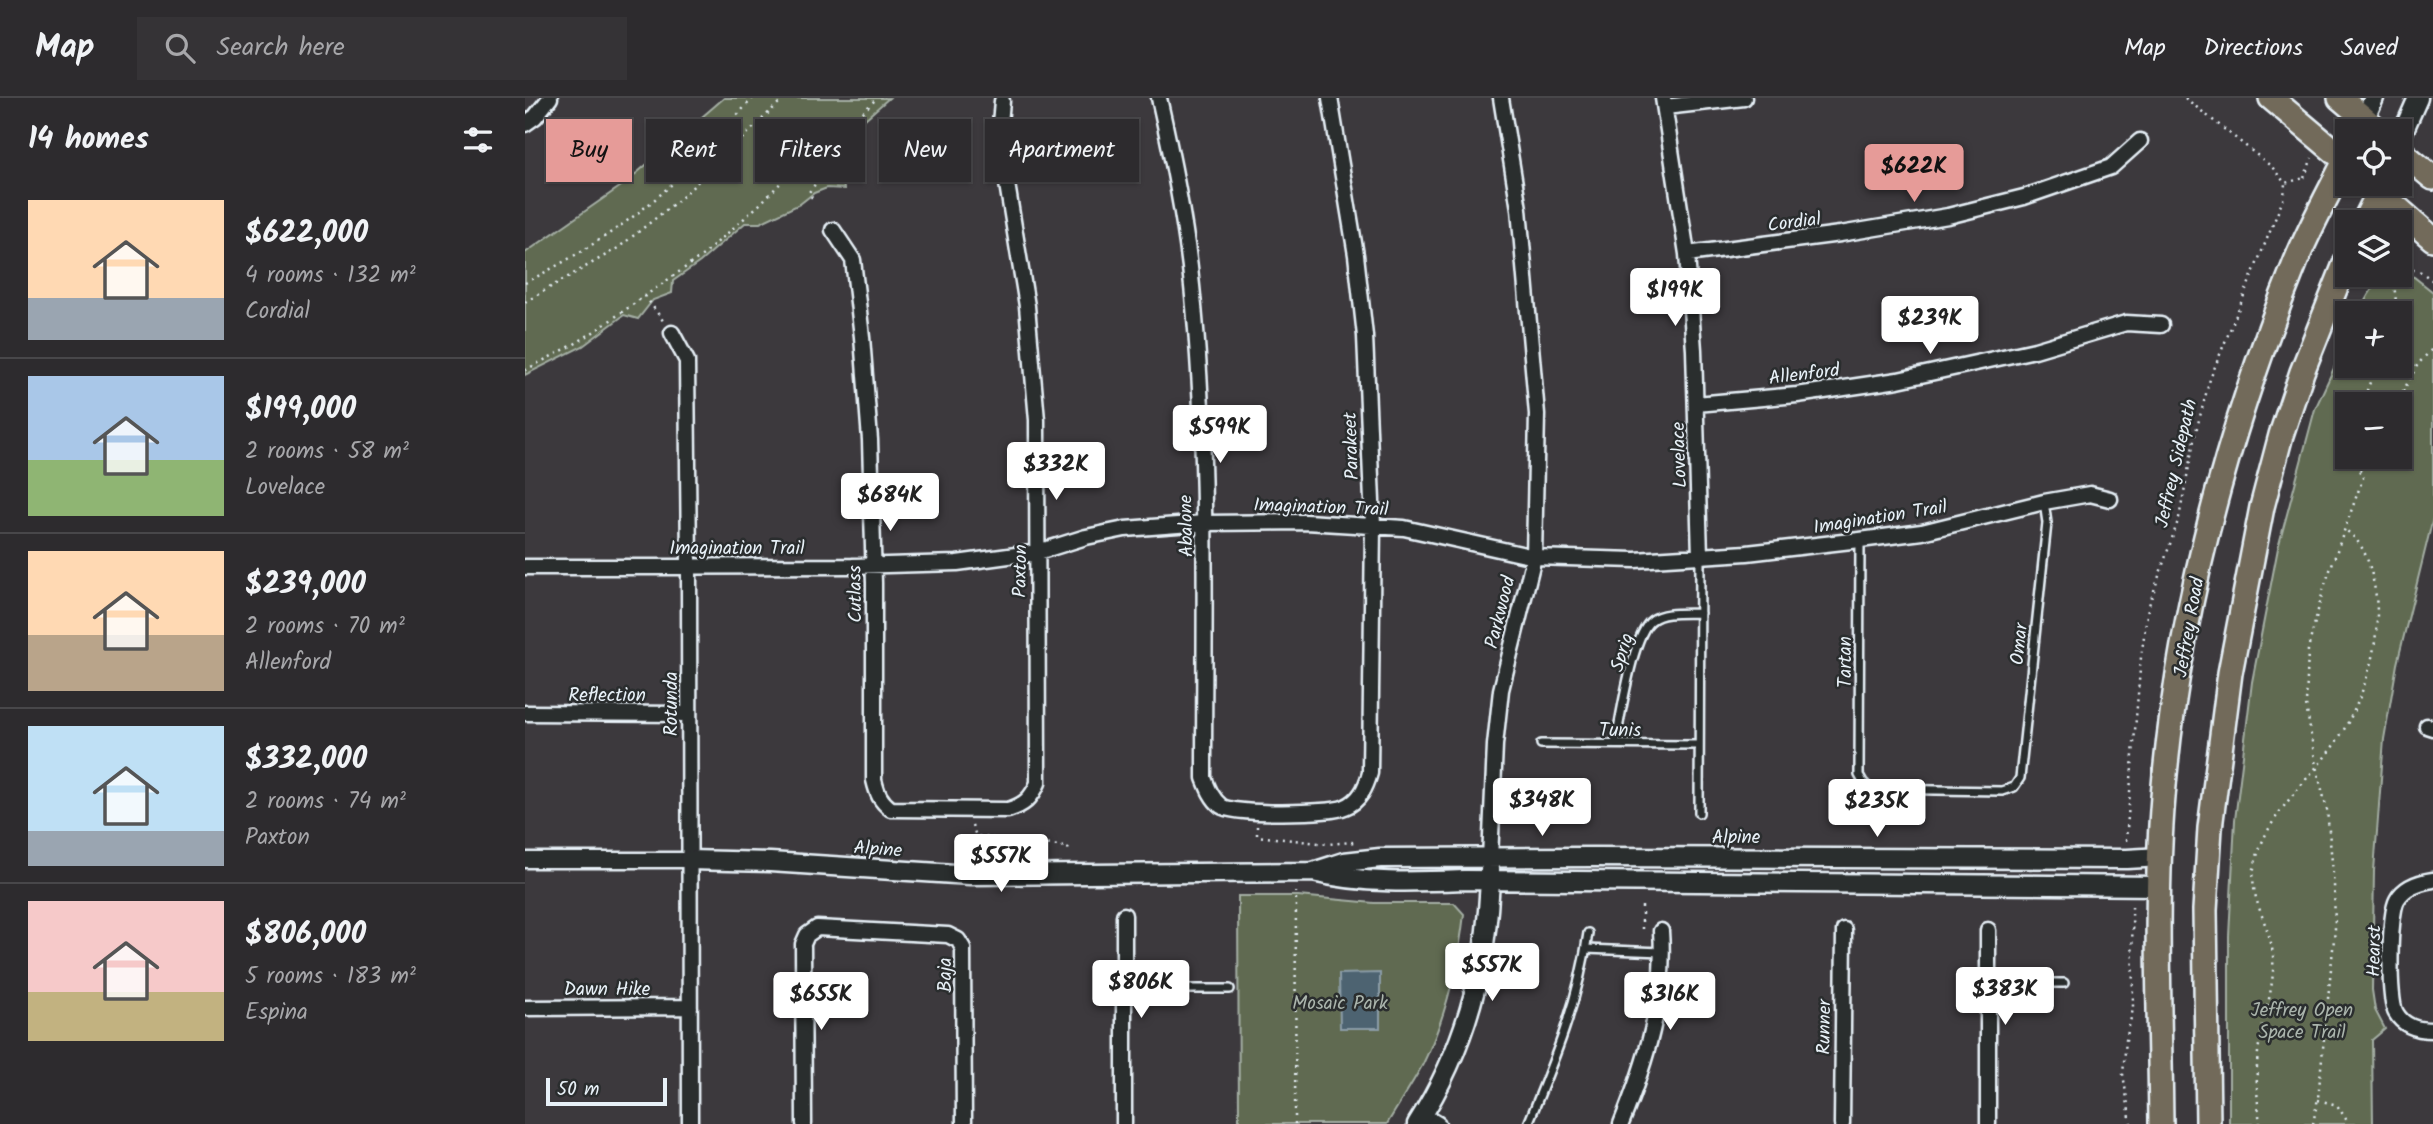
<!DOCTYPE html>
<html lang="en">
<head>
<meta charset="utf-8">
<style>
	:root { --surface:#2d2b2e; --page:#353336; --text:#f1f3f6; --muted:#a7a7aa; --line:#48474a; --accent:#e69b98 }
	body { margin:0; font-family:Kalam,sans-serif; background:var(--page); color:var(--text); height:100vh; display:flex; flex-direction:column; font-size:26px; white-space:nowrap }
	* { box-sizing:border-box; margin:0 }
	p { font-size:23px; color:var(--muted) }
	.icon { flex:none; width:38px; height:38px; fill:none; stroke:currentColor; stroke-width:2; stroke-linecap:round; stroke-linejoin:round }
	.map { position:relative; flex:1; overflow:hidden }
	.side { display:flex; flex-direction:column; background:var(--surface); width:525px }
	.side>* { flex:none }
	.banner { position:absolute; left:21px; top:21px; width:665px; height:63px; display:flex; gap:14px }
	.fabs { position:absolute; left:1810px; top:21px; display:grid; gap:14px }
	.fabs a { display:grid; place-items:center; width:77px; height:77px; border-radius:0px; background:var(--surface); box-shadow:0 2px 5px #0004,0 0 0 2px var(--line); font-size:35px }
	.scale { position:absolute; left:21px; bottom:18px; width:121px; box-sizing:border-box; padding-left:7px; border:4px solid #e8f1f8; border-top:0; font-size:19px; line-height:24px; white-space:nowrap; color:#e8f1f8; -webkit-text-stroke:5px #2a2d2e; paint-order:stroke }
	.price { position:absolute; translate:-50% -60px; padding:0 16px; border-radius:7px; background:#fff; color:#222; font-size:23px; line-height:46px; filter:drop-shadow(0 2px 4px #0008) }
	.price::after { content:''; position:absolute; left:50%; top:42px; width:21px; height:16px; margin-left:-10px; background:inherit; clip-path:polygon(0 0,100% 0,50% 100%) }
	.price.on { background:var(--accent); color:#111 }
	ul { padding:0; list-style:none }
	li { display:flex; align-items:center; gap:21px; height:175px; padding:0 28px }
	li+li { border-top:2px solid var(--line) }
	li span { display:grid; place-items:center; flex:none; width:196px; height:140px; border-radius:0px; color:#555 }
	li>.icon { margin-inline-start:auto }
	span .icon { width:84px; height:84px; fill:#fffc; stroke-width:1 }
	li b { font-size:30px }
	h2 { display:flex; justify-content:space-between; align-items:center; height:84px; padding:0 28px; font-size:30px }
	.pill { padding:0 24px; border-radius:0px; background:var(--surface); box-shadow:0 2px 5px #0004,0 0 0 2px var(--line); font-size:24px; line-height:63px }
	.pill.on { background:var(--accent); color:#111 }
	header { display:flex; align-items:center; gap:42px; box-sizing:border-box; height:98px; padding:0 35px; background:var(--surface); border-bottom:2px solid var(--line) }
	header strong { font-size:33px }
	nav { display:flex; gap:38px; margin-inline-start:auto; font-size:24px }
	.search { width:490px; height:63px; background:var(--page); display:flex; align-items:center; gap:18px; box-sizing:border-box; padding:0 24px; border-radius:0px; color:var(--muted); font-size:26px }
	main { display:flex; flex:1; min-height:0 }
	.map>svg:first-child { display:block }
	.green { fill:#606b51; stroke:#a4aea4; stroke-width:2; fill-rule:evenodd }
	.water { fill:#4d6371; stroke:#8b9ca7; stroke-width:2 }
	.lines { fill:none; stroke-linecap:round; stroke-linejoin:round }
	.service-casing { stroke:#e8f1f8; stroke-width:12 }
	.minor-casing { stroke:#e8f1f8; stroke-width:19 }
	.tertiary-casing { stroke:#e8f1f8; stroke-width:23 }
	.primary-casing { stroke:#e8f1f8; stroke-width:28 }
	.path { stroke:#e8f1f8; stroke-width:2.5; stroke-dasharray:2 5; stroke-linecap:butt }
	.service { stroke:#2a2d2e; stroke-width:7 }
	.minor { stroke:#2a2d2e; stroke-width:14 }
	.tertiary { stroke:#2a2d2e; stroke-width:18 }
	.primary { stroke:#726b5a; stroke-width:23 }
	.labels { text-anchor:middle; stroke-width:5; stroke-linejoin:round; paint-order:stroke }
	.street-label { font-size:19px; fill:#e8f1f8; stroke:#2a2d2e }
	.park-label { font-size:19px; fill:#abb5ad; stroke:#2a2d2e }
</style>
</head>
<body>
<header>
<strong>Map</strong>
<div class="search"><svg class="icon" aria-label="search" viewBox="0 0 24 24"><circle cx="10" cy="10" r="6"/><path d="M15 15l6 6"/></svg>Search here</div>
<nav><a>Map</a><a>Directions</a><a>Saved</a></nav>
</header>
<main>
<section class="side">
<h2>14 homes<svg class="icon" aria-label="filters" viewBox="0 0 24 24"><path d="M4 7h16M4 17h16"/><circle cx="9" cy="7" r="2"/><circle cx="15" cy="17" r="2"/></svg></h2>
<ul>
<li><span style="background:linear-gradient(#ffd9b3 70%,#9aa5b1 0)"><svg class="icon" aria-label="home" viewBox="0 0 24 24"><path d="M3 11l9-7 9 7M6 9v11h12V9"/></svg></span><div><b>$622,000</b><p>4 rooms · 132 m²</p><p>Cordial</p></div></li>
<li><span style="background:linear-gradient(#a9c7e8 60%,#8fb573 0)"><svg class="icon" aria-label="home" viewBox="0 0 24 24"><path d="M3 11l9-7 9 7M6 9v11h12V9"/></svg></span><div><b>$199,000</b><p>2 rooms · 58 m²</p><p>Lovelace</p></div></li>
<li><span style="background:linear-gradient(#ffd9b3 60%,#b9a48a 0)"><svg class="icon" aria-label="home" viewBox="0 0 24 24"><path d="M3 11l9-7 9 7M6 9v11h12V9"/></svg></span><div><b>$239,000</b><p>2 rooms · 70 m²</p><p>Allenford</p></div></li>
<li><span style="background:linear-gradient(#bfe0f5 75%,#9aa5b1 0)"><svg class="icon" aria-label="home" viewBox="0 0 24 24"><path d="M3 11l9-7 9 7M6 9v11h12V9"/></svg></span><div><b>$332,000</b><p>2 rooms · 74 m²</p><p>Paxton</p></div></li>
<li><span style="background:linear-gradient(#f6c9c9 65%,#c2b280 0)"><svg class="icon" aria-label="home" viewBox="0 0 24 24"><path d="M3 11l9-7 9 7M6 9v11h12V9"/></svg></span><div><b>$806,000</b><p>5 rooms · 183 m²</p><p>Espina</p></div></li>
</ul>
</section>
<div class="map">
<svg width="1908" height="1026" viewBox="0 0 1908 1026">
	<rect width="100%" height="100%" fill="#3c393d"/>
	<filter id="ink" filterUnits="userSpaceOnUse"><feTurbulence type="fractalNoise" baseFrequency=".0143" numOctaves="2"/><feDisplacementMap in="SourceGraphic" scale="14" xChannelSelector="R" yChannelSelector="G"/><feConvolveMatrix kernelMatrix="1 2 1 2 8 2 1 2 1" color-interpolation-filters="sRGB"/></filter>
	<g filter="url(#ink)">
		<!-- green -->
		<path class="green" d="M199,0H364L308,49L312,54L319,91L302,90L289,95L275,106L235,125H220L175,164L148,183L147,195L128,202L113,221L99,217L58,248L0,277V155L99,86Z
			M1877,176L1889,179L1908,194V420L1872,566L1859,641L1849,773L1847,892L1850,912L1860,931L1847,942L1848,1026H1704V838L1710,722L1727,584L1753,450L1790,311L1822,242V268H1874V215H1834C1846,190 1849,182 1877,176ZM1874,306V359H1822V306Z
			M713,798H773L849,805H929L939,816C933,868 921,919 898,966C887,986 874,1006 862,1026H714Z"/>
		<!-- water -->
		<path class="water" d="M855,875V930H815L814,876Z"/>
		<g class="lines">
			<!-- service casing -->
			<g class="service-casing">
				<path id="service" d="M1335,442L1334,677L1338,684L1345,691L1477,693L1489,689L1495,680L1522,425L1519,404
					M1016,646L1174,647
					M1090,646C1096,620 1107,536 1127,522C1139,513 1161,516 1175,515
					M1174,715L1175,458
					M1061,851L1137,854
					M1463,885H1539
					M599,891H705
					M1003,1026C1029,963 1054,902 1063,835"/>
			</g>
			<!-- minor casing -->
			<g class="minor-casing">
				<path id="minor" d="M634,0C648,62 661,125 667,188C684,351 679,516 679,680C683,690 687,701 696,708C708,717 805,716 820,709C835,703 841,689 845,675L848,427L840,238L831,157L805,0
					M1138,0L1162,156L1169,252L1175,458
					M1140,9L1219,0
					M0,26L10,19L25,0
					M308,132L328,162L337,239L345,342L349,485V682C352,695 355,703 366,711L483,712C499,707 506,701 513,685L512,322L502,208L474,37L477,3
					M1162,156L1315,136L1423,118L1499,99L1586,69L1615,43
					M147,235L162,263L164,468L165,1026
					M1171,306L1272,297L1373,282L1510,252L1601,225L1636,227
					M0,469L327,468L432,465L513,454L561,439L600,431L679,425L781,424L879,430L1009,459L1110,462L1222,455L1335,442L1397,434L1519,404L1565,396L1585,401
					M0,615L164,616
					M1902,628L1908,630
					M965,761L970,647L976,592L1009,459L1012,316L994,111L976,0
					M0,762H164
					M1908,782C1894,784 1879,789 1872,802C1864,816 1863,902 1871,915C1879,929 1893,932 1908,932
					M599,817V1026
					M1463,832V1026
					M0,910L165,909
					M898,1017L913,1026
					M279,1026L278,846L282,837L292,830L423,837L433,842L438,850L439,1026
					M1096,1026C1121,964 1141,901 1136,833
					M1317,1026L1319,832"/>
			</g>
			<!-- tertiary casing -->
			<g class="tertiary-casing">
				<path id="tertiary" d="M1840,20L1849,0
					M1874,43L1893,0
					M164,762L245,764L445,777L788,774C838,786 889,784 939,782L1635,788
					M788,774L819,764L855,760L1069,759L1602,761L1636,759
					M892,1026C942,948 964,864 965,771"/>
			</g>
			<!-- primary casing -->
			<g class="primary-casing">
				<path id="primary" d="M1746,0L1822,64
					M1815,0L1854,33
					M1874,52L1908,80
					M1845,86L1908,141
					M1839,124L1858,86
					M1636,1026C1635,917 1629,807 1638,699C1653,515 1702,334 1771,163C1786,127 1805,93 1822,59
					M1683,1026L1680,812L1685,730L1705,575L1737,409L1756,337L1777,274L1822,161"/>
			</g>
			<!-- path -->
			<path class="path" d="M1660,0L1747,69L1760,85L1779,80
				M1779,80L1787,60
				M287,100L284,94C295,81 304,65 299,48
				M1874,168L1896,174L1908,183
				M0,185C53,157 103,127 147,86C176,59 201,29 228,0
				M120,198L139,224
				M0,204L93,150L156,100L259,0
				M1868,215L1871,204L1868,177
				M0,272L48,247L73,231L178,157L234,107L275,65L319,33L352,0
				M1837,306L1851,268
				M1871,306L1893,266L1908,250
				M1835,372L1845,359
				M447,727L451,738L543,749L544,754
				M732,728V738L803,746L827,744V748
				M1601,743L1616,559L1623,510L1654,420L1670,337L1685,281L1759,99L1760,85
				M1117,831V806
				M1793,1002L1812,1007L1824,1026
				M770,1026L771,794
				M1606,1026L1598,976L1601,942L1608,911L1607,805
				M1735,1026C1732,1000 1730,973 1734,947C1739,918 1750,888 1748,858C1746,828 1724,802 1729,771C1738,720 1780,687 1809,647C1839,605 1860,538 1849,487C1845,466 1839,444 1820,432
				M1788,1026L1793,1000L1810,831L1809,785L1802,712L1791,668L1781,607L1783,551L1799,489L1838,380L1831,366L1830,359"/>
			<!-- service -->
			<use href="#service" class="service"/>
			<!-- minor -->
			<use href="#minor" class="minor"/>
			<!-- tertiary -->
			<use href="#tertiary" class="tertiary"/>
			<!-- primary -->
			<use href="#primary" class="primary"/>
		</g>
	</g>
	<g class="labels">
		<!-- street labels -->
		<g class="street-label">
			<text transform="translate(1269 123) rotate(-7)" y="7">Cordial</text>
			<text transform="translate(1279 275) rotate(-7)" y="7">Allenford</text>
			<text transform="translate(825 348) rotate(-92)" y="7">Parakeet</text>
			<text transform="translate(1153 357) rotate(-92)" y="7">Lovelace</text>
			<text transform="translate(1650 365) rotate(-77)" y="7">Jeffrey Sidepath</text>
			<text transform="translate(796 408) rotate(2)" y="7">Imagination Trail</text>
			<text transform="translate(1355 418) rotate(-9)" y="7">Imagination Trail</text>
			<text transform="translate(660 428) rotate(-91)" y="7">Abalone</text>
			<text x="212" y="456">Imagination Trail</text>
			<text transform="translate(494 473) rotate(-89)" y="7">Paxton</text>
			<text transform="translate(329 496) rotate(-91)" y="7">Cutlass</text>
			<text transform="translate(974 514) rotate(-76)" y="7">Parkwood</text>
			<text transform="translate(1663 529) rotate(-80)" y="7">Jeffrey Road</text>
			<text transform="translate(1493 546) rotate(-84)" y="7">Omar</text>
			<text transform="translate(1096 554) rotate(-73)" y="7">Sprig</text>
			<text transform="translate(1319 564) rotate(-90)" y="7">Tartan</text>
			<text x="82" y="603">Reflection</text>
			<text transform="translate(145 606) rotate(-90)" y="7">Rotunda</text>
			<text x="1095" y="638">Tunis</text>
			<text x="1211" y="745">Alpine</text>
			<text transform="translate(353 750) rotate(4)" y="7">Alpine</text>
			<text transform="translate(1848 853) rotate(-89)" y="7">Hearst</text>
			<text transform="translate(419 877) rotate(-90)" y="7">Baja</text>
			<text x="82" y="897">Dawn Hike</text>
			<text transform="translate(1298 929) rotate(-89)" y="7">Runner</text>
		</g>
		<!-- park labels -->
		<g class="park-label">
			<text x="815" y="911">Mosaic Park</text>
			<text x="1777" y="918">Jeffrey Open<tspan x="1777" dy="22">Space Trail</tspan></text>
		</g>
	</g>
</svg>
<div class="fabs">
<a><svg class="icon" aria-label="locate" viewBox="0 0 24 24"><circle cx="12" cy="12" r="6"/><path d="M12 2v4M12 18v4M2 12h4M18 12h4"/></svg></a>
<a><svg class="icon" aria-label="layers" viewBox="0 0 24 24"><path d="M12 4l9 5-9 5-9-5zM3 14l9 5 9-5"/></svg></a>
<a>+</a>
<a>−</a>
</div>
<div class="scale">50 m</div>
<b class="price on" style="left:1389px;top:106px">$622K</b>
<b class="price" style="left:1150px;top:230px">$199K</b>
<b class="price" style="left:1405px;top:258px">$239K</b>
<b class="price" style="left:695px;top:367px">$599K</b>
<b class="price" style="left:531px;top:404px">$332K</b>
<b class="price" style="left:365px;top:435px">$684K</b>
<b class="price" style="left:1017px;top:740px">$348K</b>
<b class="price" style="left:1352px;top:741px">$235K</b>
<b class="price" style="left:476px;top:796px">$557K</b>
<b class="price" style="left:967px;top:905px">$557K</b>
<b class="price" style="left:616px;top:922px">$806K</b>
<b class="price" style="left:1480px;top:929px">$383K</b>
<b class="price" style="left:296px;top:934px">$655K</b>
<b class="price" style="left:1145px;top:934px">$316K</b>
<div class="banner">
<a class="pill on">Buy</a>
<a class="pill">Rent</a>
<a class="pill">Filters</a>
<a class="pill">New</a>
<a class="pill">Apartment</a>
</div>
</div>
</main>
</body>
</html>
